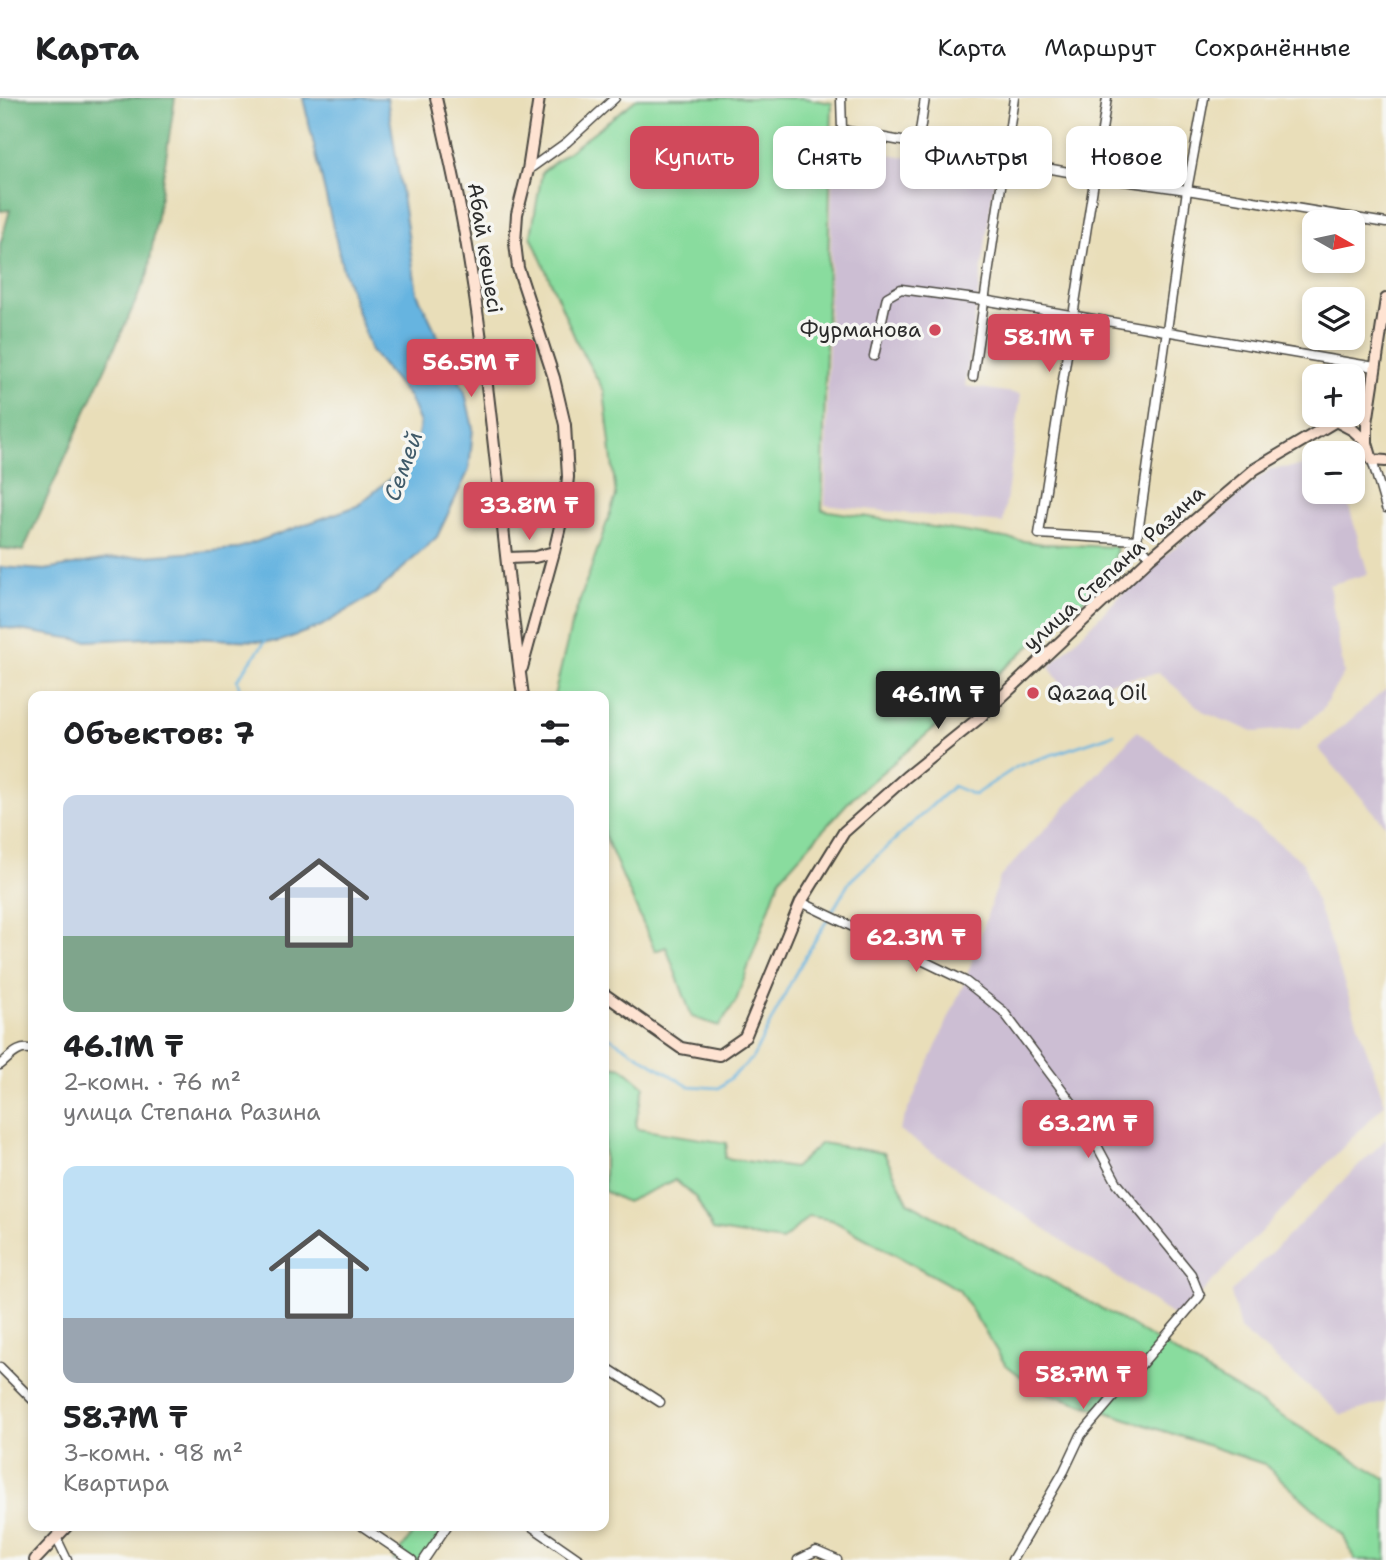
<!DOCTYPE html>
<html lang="ru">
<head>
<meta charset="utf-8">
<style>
	:root { --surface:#fff; --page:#f2f2f2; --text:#202124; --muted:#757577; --line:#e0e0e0; --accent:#d1495b }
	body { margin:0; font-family:"Shantell Sans",sans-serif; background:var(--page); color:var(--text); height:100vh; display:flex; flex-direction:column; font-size:26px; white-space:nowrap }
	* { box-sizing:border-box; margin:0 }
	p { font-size:23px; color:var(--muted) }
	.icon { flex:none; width:38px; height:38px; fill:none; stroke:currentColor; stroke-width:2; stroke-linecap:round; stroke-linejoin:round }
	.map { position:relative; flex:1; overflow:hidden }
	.side { position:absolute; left:28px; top:593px; width:581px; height:840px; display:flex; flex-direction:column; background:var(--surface); border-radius:14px; box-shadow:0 4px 10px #0003 }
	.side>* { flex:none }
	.banner { position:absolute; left:630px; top:28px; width:651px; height:63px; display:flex; gap:14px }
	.needle { width:46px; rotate:99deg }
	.buttons { position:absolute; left:1302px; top:112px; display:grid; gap:14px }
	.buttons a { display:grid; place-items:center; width:63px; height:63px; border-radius:14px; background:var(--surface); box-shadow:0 4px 10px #0003; font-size:35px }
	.price { position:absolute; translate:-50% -60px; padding:0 16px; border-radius:7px; background:var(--accent); color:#fff; font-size:23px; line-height:46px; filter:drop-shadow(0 2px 4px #0008) }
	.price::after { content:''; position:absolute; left:50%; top:42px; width:21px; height:16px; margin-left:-10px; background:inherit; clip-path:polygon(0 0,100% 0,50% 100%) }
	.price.current { background:#222; color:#fff }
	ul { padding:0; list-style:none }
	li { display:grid; align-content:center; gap:14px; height:371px; padding:0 35px }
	li span { display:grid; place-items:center; height:217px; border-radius:14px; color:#555 }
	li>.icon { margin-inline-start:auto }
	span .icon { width:126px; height:126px; fill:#fffc; stroke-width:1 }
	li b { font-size:30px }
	h2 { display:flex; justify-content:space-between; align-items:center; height:84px; padding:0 35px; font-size:30px }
	.tag { padding:0 24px; border-radius:14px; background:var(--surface); box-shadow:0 4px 10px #0003; font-size:24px; line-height:63px }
	.tag.current { background:var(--accent); color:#fff }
	header { display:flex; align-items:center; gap:42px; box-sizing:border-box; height:98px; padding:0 35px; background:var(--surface); border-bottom:2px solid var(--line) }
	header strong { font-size:33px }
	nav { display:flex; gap:38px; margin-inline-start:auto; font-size:24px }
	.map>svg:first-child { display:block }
	.industrial { fill:#ccbed3 }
	.green { fill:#89dc9e; stroke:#5a8464; stroke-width:2 }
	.forest { fill:#6ebc85; stroke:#4c7458; stroke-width:2 }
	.water { fill:#66b4e0; stroke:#487086; stroke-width:2 }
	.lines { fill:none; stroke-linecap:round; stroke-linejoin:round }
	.stream { stroke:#66b4e0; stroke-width:2.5 }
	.street-casing { stroke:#484640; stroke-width:11 }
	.secondary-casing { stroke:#484640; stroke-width:14 }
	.street { stroke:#fff; stroke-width:8 }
	.secondary { stroke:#fee3d2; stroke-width:10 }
	.poi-dot { fill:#d1495b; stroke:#f6f6f2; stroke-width:2.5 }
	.labels { text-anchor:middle; stroke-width:7; stroke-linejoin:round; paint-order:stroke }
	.street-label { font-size:21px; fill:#2b2b2b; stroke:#f6f6f2 }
	.poi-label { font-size:21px; fill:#2b2b2b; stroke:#f6f6f2; text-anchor:end }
	.water-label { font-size:23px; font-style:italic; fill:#405b6a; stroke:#f6f6f2 }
</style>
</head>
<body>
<header>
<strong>Карта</strong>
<nav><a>Карта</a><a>Маршрут</a><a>Сохранённые</a></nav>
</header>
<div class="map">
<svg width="1386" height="1462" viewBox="0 0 1386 1462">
	<rect width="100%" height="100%" fill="#f6f6f2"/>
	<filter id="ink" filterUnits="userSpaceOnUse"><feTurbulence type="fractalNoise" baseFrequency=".0143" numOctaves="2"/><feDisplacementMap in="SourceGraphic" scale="14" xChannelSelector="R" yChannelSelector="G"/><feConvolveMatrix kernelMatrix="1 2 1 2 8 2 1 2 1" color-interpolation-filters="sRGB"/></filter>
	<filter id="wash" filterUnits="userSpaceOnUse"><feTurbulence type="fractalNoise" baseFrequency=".00686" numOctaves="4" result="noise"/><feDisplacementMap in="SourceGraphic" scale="28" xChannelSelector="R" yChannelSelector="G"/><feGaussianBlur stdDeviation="1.57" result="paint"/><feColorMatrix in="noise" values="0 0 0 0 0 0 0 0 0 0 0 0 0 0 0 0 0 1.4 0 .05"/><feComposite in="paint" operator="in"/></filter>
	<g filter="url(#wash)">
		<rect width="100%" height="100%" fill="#e9deb9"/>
		<!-- industrial -->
		<path class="industrial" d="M833,48L996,72L965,288L1021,296L1003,425L825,407Z
			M1314,367V394H1345L1368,476L1329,487L1344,575L1321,613L1300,630L1255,634L1205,615L1159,575L1065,592L1049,569L1140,478L1270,371Z
			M1386,591V728L1318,650Z
			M1137,633L1303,764L1385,1006L1177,1220L899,1032L965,883L1000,779Z
			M1386,1041V1304L1342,1317L1240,1231L1231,1194Z"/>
		<!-- green -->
		<path class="green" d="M638,0H804L832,5L822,412L1043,446L1117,449L1111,479L852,700L780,780L736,903L719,928L692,919L666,849L655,853L604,736V598H554L571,528L616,398L604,293L578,247L531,138L542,74Z
			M604,967L623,970L644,988L636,1023L637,1031L727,1045L725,1060L794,1070L821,1045L884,1055L908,1104L1117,1219L1386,1381V1462H1355L1343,1437L1264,1366L1039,1292L1005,1266L959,1192L832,1122L809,1118L782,1143L713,1132L696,1100L675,1082L626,1104L604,1093Z
			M418,1428H447L423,1462H394Z"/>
		<!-- forest -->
		<path class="forest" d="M0,0H175L148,176L23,453L0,450V147L10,112L0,113Z"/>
		<!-- water -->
		<path class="water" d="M303,0H387L417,195L465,294L473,330L469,372L437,439L375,496L321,528L278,544L167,539L87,543L0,529V469L45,472L107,461L236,451L357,408L398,374L417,343L420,325L409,299L371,253L342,168Z"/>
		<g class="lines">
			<!-- stream -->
			<path class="stream" d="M242,598L237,582L266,542
				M604,936L688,988L719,990L752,961L794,878L850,783L953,688L974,697L1018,668L1114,636"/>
		</g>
	</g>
	<g filter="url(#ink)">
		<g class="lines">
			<!-- street casing -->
			<g class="street-casing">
				<path id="street" d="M841,0L842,32L1095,79L1187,92L1386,125
					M1107,0L1039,436L1137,442
					M918,47L925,0
					M528,72L567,44L615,0
					M874,258L887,199L901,191L983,202L1375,269
					M973,279L1014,0
					M1372,362L1386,410
					M1150,460L1137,442L1187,92L1204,0
					M801,804L965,883L1003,913L1079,1014L1117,1085L1191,1176L1200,1198L1081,1337L1064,1373L1012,1462
					M0,967C11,958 19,947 33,952
					M604,1268L660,1304
					M0,1269L33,1302
					M362,1428L412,1462
					M531,1428L580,1462
					M56,1439L67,1462
					M424,1462L447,1428
					M798,1462L816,1453L837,1462"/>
			</g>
			<!-- secondary casing -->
			<g class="secondary-casing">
				<path id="secondary" d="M436,0C448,53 461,107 469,161C493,306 503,453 523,598
					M1386,201L1367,325V345L1372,362L1386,363
					M1353,312L1370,298
					M1336,323L1353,332L1367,345
					M508,460L535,459L554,454
					M522,570L554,454L565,407L568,379L565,327L554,280L518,170L515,145L517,116L528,72L539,0
					M604,896L681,950L719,957L745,939L801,804L844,734L906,679L978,621L1150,460L1255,371L1346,317
					M35,1462L67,1428"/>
			</g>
			<!-- street -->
			<use href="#street" class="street"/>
			<!-- secondary -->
			<use href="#secondary" class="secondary"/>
		</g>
	</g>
	<!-- markers -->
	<g class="poi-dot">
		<circle cx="935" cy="232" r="7"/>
		<circle cx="1033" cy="595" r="7"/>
	</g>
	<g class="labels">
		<!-- street labels -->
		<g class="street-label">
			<text transform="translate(485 150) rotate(81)" y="7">Абай көшесі</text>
			<text transform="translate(1114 470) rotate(-42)" y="7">улица Степана Разина</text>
		</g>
		<!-- poi labels -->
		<g class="poi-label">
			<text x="921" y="239">Фурманова</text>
			<text x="1047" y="602" text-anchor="start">Qazaq Oil</text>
		</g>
		<!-- water labels -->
		<g class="water-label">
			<text transform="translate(403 368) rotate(-70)" y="8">Семей</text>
		</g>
	</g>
</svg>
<div class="buttons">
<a><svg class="needle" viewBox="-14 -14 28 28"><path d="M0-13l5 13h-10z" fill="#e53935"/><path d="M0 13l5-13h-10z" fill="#757577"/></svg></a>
<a><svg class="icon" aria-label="layers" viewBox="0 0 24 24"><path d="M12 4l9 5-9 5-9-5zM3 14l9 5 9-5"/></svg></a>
<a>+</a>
<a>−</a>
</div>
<b class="price" style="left:1049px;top:276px">58.1M ₸</b>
<b class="price" style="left:471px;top:301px">56.5M ₸</b>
<b class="price" style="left:529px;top:444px">33.8M ₸</b>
<b class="price current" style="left:938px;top:633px">46.1M ₸</b>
<b class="price" style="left:916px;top:876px">62.3M ₸</b>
<b class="price" style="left:1088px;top:1062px">63.2M ₸</b>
<b class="price" style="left:1083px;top:1313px">58.7M ₸</b>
<div class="banner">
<a class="tag current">Купить</a>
<a class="tag">Снять</a>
<a class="tag">Фильтры</a>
<a class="tag">Новое</a>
</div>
<section class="side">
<h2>Объектов: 7<svg class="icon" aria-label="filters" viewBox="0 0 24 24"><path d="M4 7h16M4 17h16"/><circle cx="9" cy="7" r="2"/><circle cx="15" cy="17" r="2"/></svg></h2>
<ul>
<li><span style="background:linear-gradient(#c9d6e8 65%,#7fa58c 0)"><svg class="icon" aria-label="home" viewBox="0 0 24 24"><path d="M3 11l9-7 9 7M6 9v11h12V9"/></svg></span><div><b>46.1M ₸</b><p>2-комн. · 76 m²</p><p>улица Степана Разина</p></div></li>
<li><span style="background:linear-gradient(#bfe0f5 70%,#9aa5b1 0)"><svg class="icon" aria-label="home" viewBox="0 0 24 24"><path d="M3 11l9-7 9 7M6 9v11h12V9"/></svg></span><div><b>58.7M ₸</b><p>3-комн. · 98 m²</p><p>Квартира</p></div></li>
</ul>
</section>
</div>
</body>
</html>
